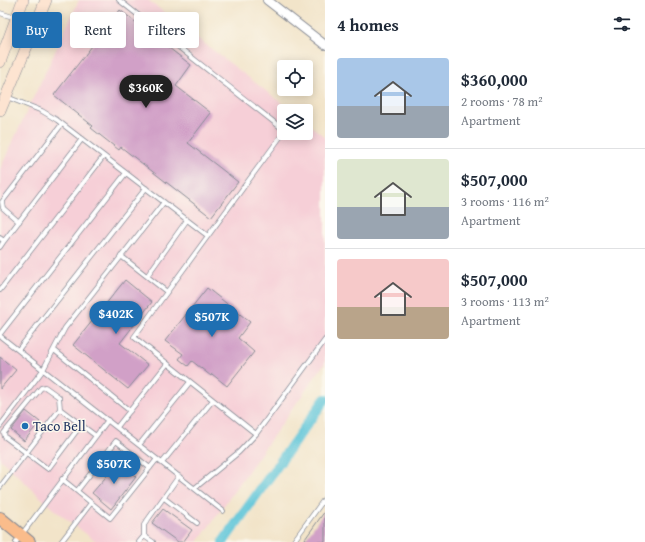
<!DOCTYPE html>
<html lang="en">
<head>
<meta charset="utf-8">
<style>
	:root { --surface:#fff; --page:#f6f6f7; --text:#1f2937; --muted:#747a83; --line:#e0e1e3; --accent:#1f6fb2 }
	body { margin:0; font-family:"Gentium Book Plus",serif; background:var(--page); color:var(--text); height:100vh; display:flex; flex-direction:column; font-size:15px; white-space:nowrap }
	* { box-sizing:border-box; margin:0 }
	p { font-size:13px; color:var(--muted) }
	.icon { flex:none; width:22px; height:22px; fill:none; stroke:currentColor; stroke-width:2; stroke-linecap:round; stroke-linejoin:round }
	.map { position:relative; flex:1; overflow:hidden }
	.drawer { display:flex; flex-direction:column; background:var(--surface); width:320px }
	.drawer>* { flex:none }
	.guide { position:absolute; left:12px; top:12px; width:253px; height:36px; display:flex; gap:8px }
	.fabs { position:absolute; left:277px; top:60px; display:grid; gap:8px }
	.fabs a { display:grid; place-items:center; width:36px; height:36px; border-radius:4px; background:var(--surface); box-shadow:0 2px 10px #0003; font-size:20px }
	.price { position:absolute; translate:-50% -34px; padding:0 9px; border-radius:14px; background:var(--accent); color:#fff; font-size:13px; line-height:26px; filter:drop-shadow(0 1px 2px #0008) }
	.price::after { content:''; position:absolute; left:50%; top:24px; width:12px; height:9px; margin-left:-6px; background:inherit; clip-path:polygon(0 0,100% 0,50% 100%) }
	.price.current { background:#222; color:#fff }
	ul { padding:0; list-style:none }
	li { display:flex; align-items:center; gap:12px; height:100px; padding:0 12px }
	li+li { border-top:1px solid var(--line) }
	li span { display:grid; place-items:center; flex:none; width:112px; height:80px; border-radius:4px; color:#555 }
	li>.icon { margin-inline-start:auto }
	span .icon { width:48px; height:48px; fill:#fffc; stroke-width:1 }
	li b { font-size:17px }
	h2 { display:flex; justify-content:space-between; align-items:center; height:48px; padding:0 12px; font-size:17px }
	.chip { padding:0 14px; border-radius:4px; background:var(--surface); box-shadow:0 2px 10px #0003; font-size:14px; line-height:36px }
	.chip.current { background:var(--accent); color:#fff }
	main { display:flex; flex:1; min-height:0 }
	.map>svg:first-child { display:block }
	.built { fill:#f6cfd7 }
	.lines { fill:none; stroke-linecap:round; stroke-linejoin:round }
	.canal { stroke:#5bc4d8; stroke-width:10 }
	.building { fill:#d1a0c7 }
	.lane-casing { stroke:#868a94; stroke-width:5.5 }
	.street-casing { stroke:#868a94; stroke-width:10 }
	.secondary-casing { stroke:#868a94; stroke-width:12 }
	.primary-casing { stroke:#868a94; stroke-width:14 }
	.lane { stroke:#fff; stroke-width:4 }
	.street { stroke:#fff; stroke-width:8 }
	.secondary { stroke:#fde4d1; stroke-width:11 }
	.primary { stroke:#fabc8b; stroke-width:12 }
	.poi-dot { fill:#1f6fb2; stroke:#fbf7ec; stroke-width:1.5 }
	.labels { text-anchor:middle; stroke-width:3; stroke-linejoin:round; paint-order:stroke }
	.poi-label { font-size:14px; fill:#1b2f5e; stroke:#fbf7ec; text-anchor:start }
</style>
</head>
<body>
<main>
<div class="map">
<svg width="325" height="542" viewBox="0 0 325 542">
	<rect width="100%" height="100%" fill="#fbf7ec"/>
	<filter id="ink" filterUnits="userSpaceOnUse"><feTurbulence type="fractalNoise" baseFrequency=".025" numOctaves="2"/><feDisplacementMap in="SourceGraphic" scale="8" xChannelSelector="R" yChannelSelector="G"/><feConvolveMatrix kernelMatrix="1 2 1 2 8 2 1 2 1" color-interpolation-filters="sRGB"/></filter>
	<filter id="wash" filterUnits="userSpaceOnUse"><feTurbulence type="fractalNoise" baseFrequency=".012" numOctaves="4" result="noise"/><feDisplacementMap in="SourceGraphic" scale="16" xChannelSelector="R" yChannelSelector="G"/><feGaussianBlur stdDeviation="0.9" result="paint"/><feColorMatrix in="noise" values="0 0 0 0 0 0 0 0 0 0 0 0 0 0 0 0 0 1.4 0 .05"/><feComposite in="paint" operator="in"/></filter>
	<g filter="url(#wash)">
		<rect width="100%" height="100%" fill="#f2e4c9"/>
		<!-- built -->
		<path class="built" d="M79,0H148L292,111H284V133H306V122L325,137V363L198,542H97L53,509L0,459V169Z"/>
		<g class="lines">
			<!-- canal -->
			<path class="canal" d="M223,542L325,399"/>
		</g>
		<g id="blocks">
			<!-- building -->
			<path class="building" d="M120,10L191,65L176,86L211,113L188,143L238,182L211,217L121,147L119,150L91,128L93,126L54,95Z
				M125,280L152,302L120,343L148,365L128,389L73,345Z
				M207,288L250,322L238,338L254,352L227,386L212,374L211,376L192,361L188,366L179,359L183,354L165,341Z
				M0,357L16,370L0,389Z
				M26,411L40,422L24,441L11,430Z
				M119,462L136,477L111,509L92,493Z
				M163,509L192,530L183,542H178L152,523Z
				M325,511V542H309L305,539Z"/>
		</g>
	</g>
	<g filter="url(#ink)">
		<use href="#blocks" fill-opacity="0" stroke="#868a94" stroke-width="1"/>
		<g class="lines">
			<!-- lane casing -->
			<g class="lane-casing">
				<path id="lane" d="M119,0L284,130
					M0,13L16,18
					M7,97L42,111L57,120L208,236
					M19,222L3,208L2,202L62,124
					M0,238L4,241L0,247
					M4,241L82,139
					M121,256L167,292
					M147,276L187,220
					M0,290L104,156
					M0,334L126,173
					M0,336L223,511
					M18,350L146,188
					M54,350L130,411
					M60,409L59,397L45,387L41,388L4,433L5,437L48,469L81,425
					M0,426L43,370L65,328L164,202
					M117,427L167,364
					M256,434L134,337L284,132
					M139,445L190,382
					M162,463L213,400
					M62,479L110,518L157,459
					M0,487L60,409L96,436
					M195,488L239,452L256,434L325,340
					M77,491L116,441L150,468
					M164,498L197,523
					M144,536L153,542
					M16,542L108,420
					M61,542L91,503
					M139,542L144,536V525L179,476
					M293,542L325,498"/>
			</g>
			<!-- street casing -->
			<g class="street-casing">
				<path id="street" d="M267,0L325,45"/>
			</g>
			<!-- secondary casing -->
			<g class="secondary-casing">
				<path id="secondary" d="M16,19L36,25
					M0,62L23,0
					M0,111L46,0"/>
			</g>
			<!-- primary casing -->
			<g class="primary-casing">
				<path id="primary" d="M0,518L29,542"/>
			</g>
			<!-- lane -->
			<use href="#lane" class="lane"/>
			<!-- street -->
			<use href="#street" class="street"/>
			<!-- secondary -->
			<use href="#secondary" class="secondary"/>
			<!-- primary -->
			<use href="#primary" class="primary"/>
		</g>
	</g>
	<!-- markers -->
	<circle class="poi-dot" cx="25" cy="426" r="4"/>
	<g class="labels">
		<!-- poi labels -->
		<g class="poi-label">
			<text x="33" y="431">Taco Bell</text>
		</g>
	</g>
</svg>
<div class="fabs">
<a><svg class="icon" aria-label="locate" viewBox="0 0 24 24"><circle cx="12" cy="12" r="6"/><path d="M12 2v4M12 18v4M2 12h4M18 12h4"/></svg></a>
<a><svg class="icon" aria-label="layers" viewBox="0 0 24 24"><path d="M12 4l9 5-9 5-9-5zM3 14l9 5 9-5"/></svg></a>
</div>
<b class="price current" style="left:146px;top:109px">$360K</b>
<b class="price" style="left:116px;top:335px">$402K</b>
<b class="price" style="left:212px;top:338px">$507K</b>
<b class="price" style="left:114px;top:485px">$507K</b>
<div class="guide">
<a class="chip current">Buy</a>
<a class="chip">Rent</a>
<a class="chip">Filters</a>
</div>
</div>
<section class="drawer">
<h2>4 homes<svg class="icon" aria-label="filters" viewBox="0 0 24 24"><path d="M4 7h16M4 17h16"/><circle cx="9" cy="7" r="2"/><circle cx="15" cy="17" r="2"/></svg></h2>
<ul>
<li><span style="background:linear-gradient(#a9c7e8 60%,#9aa5b1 0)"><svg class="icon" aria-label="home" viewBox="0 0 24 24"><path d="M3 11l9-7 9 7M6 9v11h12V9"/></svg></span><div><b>$360,000</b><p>2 rooms · 78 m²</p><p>Apartment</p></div></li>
<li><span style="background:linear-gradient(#dfe7d0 60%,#9aa5b1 0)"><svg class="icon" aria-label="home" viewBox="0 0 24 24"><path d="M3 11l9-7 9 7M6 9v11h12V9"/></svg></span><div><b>$507,000</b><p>3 rooms · 116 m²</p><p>Apartment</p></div></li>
<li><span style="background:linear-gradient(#f6c9c9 60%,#b9a48a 0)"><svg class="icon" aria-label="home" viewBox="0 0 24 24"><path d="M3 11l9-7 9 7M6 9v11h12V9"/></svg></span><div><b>$507,000</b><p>3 rooms · 113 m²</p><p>Apartment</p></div></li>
</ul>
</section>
</main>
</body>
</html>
